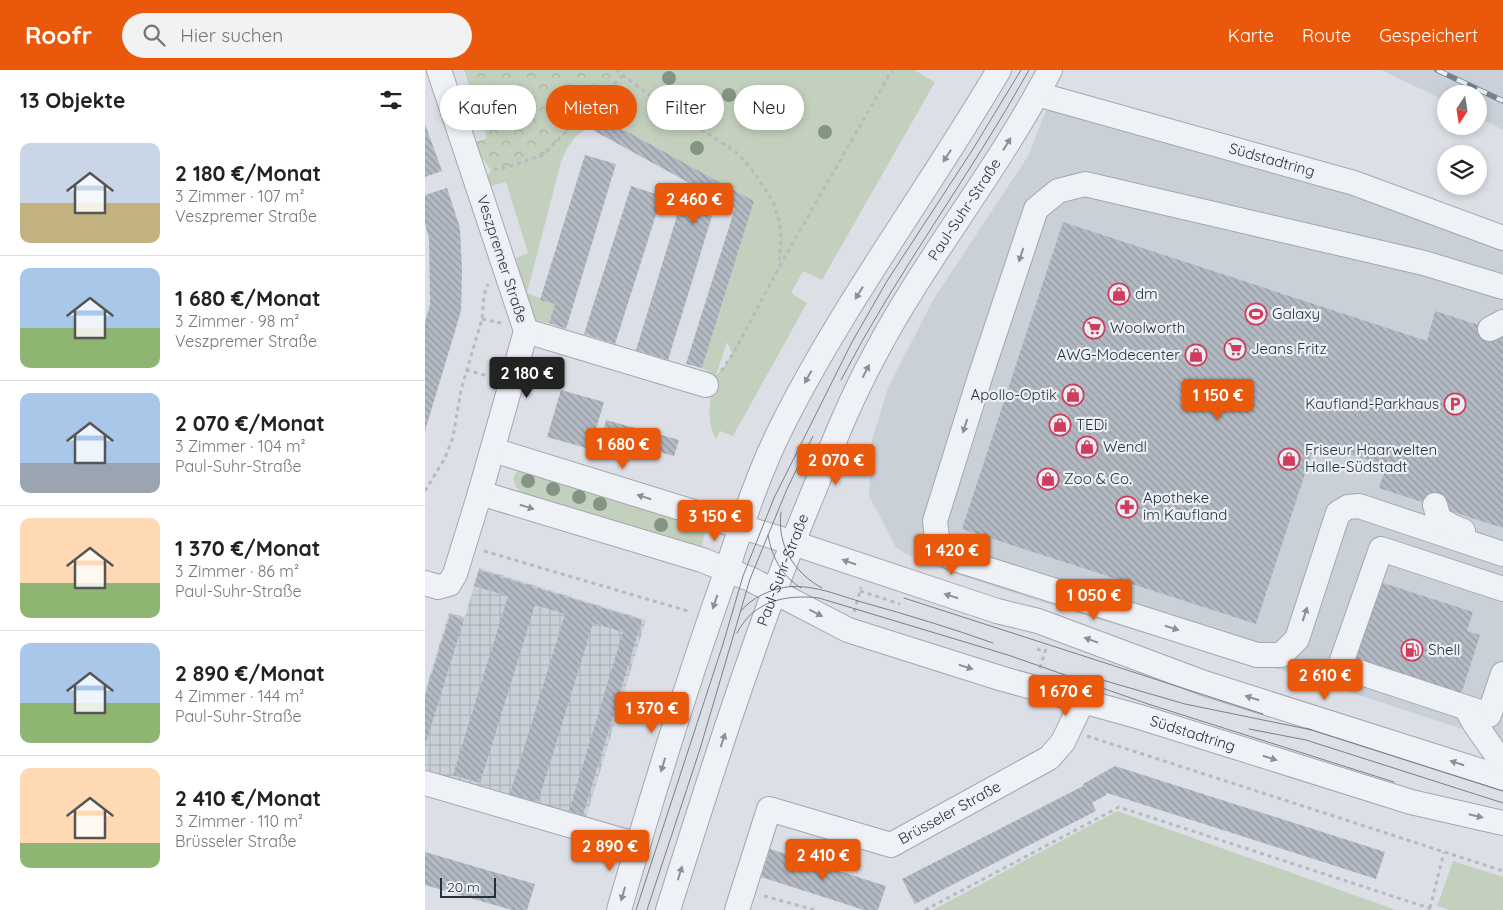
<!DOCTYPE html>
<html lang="de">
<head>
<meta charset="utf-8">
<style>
	:root { --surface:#fff; --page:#f2f2f2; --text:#222; --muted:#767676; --line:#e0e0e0; --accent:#ea580c }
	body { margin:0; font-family:Quicksand,sans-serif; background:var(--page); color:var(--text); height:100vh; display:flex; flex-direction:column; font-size:19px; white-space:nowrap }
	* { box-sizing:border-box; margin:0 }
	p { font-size:16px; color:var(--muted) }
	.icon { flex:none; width:28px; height:28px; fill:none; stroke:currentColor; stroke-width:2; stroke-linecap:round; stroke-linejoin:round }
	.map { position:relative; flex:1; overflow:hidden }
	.details { display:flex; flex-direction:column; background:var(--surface); width:425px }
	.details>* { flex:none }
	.guide { position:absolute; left:15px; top:15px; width:475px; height:45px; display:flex; gap:10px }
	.needle { width:32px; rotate:192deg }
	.tools { position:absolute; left:1012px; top:15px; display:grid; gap:10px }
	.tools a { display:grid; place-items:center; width:50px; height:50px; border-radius:50%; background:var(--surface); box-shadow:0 2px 8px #0003; font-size:25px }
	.scale { position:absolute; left:15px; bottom:12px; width:56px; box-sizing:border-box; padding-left:5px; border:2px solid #262f3c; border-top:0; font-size:14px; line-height:18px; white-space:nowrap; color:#262f3c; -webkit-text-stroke:4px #ebeff4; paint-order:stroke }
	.price { position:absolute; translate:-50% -42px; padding:0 11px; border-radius:5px; background:var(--accent); color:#fff; font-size:16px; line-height:32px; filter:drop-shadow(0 1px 2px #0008) }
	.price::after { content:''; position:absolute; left:50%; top:30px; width:15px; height:11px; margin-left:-8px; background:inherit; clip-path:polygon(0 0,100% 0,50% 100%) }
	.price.selected { background:#222; color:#fff }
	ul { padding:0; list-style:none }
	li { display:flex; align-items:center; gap:15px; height:125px; padding:0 20px }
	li+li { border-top:1px solid var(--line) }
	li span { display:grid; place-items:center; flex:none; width:140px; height:100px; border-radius:10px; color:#555 }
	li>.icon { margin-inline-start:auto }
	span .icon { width:60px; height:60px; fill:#fffc; stroke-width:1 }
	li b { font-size:21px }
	h2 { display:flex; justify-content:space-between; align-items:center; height:60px; padding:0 20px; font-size:21px }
	.tag { padding:0 18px; border-radius:22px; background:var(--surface); box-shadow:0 2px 8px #0003; font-size:18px; line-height:45px }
	.tag.selected { background:var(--accent); color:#fff }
	header { display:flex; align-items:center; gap:30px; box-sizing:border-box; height:70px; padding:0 25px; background:var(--accent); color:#fff }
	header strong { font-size:24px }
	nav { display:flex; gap:28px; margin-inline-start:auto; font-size:18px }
	.search { width:350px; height:45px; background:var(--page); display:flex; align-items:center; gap:12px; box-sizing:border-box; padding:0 18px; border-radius:28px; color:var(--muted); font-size:19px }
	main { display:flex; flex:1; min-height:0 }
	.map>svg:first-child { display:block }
	.built { fill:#cad0d8 }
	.industrial { fill:url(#industrial-grid) }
	.grass { fill:#c3d0bd; fill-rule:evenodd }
	.park { fill:url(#park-crowns) }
	.building { fill:url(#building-back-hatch) }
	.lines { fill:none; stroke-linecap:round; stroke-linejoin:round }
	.minor-casing { stroke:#a2a7b0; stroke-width:26 }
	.path { stroke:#b6bbc1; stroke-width:3; stroke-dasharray:4 4; stroke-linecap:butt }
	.minor { stroke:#eef1f5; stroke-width:24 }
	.tram { stroke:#758190; stroke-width:1 }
	.rail-casing { stroke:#758190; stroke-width:5.5 }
	.rail { stroke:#ebeff4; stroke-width:4; stroke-dasharray:11; stroke-linecap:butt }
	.tree { fill:#849584 }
	.oneway { fill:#8a9098 }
	.labels { text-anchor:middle; stroke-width:4.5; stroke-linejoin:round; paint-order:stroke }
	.street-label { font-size:15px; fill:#262f3c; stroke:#ebeff4 }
	.poi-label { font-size:15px; fill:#262f3c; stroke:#ebeff4; text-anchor:start }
</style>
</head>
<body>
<header>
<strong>Roofr</strong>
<div class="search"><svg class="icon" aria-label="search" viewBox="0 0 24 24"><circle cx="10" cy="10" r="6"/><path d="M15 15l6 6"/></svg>Hier suchen</div>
<nav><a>Karte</a><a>Route</a><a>Gespeichert</a></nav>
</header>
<main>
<section class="details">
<h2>13 Objekte<svg class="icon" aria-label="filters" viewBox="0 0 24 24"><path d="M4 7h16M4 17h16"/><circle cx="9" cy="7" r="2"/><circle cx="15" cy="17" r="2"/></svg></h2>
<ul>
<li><span style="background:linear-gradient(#c9d6e8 60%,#c2b280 0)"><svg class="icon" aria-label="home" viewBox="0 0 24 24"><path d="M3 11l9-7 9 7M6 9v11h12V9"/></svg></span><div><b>2 180 €/Monat</b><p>3 Zimmer · 107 m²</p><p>Veszpremer Straße</p></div></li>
<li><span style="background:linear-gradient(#a9c7e8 60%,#8fb573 0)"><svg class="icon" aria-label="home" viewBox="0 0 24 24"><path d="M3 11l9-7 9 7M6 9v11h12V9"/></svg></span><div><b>1 680 €/Monat</b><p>3 Zimmer · 98 m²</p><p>Veszpremer Straße</p></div></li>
<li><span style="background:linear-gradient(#a9c7e8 70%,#9aa5b1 0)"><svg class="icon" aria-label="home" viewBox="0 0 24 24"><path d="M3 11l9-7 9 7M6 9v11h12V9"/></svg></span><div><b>2 070 €/Monat</b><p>3 Zimmer · 104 m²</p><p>Paul-Suhr-Straße</p></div></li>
<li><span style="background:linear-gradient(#ffd9b3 65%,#8fb573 0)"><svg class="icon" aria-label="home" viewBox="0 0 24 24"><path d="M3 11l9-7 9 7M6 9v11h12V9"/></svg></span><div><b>1 370 €/Monat</b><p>3 Zimmer · 86 m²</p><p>Paul-Suhr-Straße</p></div></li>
<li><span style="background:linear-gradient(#a9c7e8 60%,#8fb573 0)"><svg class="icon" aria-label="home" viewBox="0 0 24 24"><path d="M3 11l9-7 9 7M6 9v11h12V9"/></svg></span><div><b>2 890 €/Monat</b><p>4 Zimmer · 144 m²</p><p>Paul-Suhr-Straße</p></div></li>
<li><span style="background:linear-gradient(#ffd9b3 75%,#8fb573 0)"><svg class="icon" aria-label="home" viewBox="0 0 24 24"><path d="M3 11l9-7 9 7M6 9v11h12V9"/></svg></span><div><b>2 410 €/Monat</b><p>3 Zimmer · 110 m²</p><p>Brüsseler Straße</p></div></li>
</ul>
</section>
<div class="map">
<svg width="1078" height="840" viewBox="0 0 1078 840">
	<defs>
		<pattern id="industrial-grid" width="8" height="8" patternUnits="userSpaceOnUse" patternTransform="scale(1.25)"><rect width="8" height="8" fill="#cad0d8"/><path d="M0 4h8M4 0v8" fill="none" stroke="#adb3ba"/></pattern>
		<pattern id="park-crowns" width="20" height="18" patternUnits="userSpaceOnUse" patternTransform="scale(1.25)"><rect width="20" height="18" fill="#c3d0bd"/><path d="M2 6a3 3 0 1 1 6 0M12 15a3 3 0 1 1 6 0" fill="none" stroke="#a7b3a3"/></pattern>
		<pattern id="building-back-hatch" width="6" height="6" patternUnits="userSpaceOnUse" patternTransform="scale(1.25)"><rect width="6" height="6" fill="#b3bac3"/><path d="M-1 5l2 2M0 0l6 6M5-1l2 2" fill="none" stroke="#9198a0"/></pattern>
	</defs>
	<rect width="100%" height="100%" fill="#dce0e6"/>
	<!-- built -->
	<path class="built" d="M956,0H1078V60L1054,48V24H1021V31Z
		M626,28L1078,168V671L1034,658L870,604L725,565L620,533L525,502L483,485L471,477L444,426L447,370L463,318L508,230L603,86Z"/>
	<!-- industrial -->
	<path class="industrial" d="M54,498L221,550L160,751L0,704V621L24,543L40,547Z"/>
	<!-- grass -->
	<path class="grass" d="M191,0H492L491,1L510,12L397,210L378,201L366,223L382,233L308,366L295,361L291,369C280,349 285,327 290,306L277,298L329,131L170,44L164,58L151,66L142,78L136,92L102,223L130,234L124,253L112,251C100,234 96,208 91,188L103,183L81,112L66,116L62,106L66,100L86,96L198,5ZM302,272L307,284L298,299L291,305Z
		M103,399L283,454L275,481L101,426L91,417L88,408L92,401Z
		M692,741L971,840H508Z
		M1028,791L1078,807V840H1024L1012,836Z"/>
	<!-- park -->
	<path class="park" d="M39,0H191L198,5L118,85L86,96L66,100L54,84L51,72L62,68Z"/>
	<!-- building -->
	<path class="building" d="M170,44L329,131L277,298L261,294L310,138L164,58Z
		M0,54L17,101L0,107Z
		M160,85L191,94L141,259L124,253L130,234L115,230Z
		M206,116L237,126L190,274L159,264Z
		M22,118L35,158L37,200L36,241L0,361V252L5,235L4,168L0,154V125Z
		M255,136L287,146L243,290L211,280Z
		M638,152L1002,271L1010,241L1078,263V458L954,418L961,396L890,373L831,554L537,459Z
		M136,320L179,332L165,379L122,367Z
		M181,350L254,370L249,386L177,366Z
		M54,500L217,550L158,745L144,741L198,562L168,553L113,732L85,724L140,544L110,535L55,713L28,705L83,526L49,516Z
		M955,512L1048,542L1042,561L1055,565L1034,631L920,594Z
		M25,545L39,549L0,676V626Z
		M690,696L960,782L951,809L682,723L681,725L667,733L671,741L490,834L477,809L658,716V714Z
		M345,779L461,816L453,840H439L336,807Z
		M0,782L110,814L102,840H87L0,815Z"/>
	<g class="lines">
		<!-- minor casing -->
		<g class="minor-casing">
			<g id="minor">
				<path id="s1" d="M612,24L929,113L1078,168"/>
				<path d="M1078,217L999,193L660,114L633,121L611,139L555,307L510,451L513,475L527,488L832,585H856L872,569L913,443L923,437L934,436L1078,484"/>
				<path d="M1065,259L1078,252"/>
				<path d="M101,261L281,315"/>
				<path d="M68,380L356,469L572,541L613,551L779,613L1078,708"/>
				<path id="s2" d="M55,423L277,490L325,509L423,560L578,609L715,647L986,732L1078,753"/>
				<path d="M1010,435L1014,449L1028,457L1038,461"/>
				<path d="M0,513L13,517L24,514L30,504L55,423L101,261L14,0"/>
				<path d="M1078,519L956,479L915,596L1064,645L1078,604"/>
				<path d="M1041,638L1050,654L1078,694"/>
				<path d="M0,713L213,775"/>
				<path d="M194,840C225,733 258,625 295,520C314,464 331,407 358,354C420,231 504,119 574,0"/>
				<path id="s3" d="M243,840C286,704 329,567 383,435C404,384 423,334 449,286C501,187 573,100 625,0"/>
				<path id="s4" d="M312,840L344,739L466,775L624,688L638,672L657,632"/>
			</g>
		</g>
		<!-- path -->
		<path class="path" d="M191,0L234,32L311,82L326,98L348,131L355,154L356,170L354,195
			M69,100L86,96L118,85L198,5
			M57,249L76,253
			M41,300L67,307
			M296,301L308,284L353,199L467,0
			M0,421L20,388L28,367L36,320L57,249L59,225L63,214
			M59,481L266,542
			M435,521L475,534
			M429,542L436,517
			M612,579L620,582
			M615,598L622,575
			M662,666L1078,801
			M339,826L390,840
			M1005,838L1019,782
			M500,840L694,737L1010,840"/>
		<!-- minor -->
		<use href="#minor" class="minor"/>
		<!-- tram -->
		<path class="tram" d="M416,310C472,202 545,106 604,0
			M356,442C352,475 368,502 397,518
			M343,465C347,487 356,505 376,518
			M479,528L838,644
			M316,541C326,528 346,519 362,517C389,514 415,526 440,533C483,545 526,558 568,573
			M312,563C328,531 361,524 394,528L583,585L723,634L969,712
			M667,607L760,634L887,660
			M881,658L1078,721
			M824,659L881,670L1078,733
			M211,840L298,574L318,506L349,428L427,272L462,211L548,79L596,0
			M222,840L275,679L325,509L362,419L388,366"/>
		<!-- rail casing -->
		<g class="rail-casing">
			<path id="rail" d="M1012,0L1078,31"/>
		</g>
		<!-- rail -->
		<use href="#rail" class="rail"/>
	</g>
	<!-- trees -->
	<g class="tree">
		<circle cx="244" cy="8" r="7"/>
		<circle cx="304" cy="25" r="7"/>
		<circle cx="400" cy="62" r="7"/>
		<circle cx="272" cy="78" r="7"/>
		<circle cx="103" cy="411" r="7"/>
		<circle cx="128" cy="419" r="7"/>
		<circle cx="154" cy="427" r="7"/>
		<circle cx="175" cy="434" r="7"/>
		<circle cx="236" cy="455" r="7"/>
	</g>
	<!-- one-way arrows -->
	<defs><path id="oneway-solid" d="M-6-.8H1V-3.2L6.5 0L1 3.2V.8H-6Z" transform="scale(1.25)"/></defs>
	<g class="oneway">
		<use href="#oneway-solid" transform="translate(582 74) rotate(-58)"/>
		<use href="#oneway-solid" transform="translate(522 86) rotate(123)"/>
		<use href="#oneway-solid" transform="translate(596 185) rotate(108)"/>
		<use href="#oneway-solid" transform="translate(434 223) rotate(122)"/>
		<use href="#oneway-solid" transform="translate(441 301) rotate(-63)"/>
		<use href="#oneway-solid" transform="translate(383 307) rotate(119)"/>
		<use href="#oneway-solid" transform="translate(540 356) rotate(108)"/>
		<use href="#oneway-solid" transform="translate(219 427) rotate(-163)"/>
		<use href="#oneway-solid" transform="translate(102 437) rotate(17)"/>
		<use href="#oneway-solid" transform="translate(424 492) rotate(-161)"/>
		<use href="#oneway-solid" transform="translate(526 526) rotate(-162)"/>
		<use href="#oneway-solid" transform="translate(290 532) rotate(109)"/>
		<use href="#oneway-solid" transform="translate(391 543) rotate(27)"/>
		<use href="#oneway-solid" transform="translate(880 544) rotate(-72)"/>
		<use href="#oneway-solid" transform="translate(747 558) rotate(18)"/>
		<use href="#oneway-solid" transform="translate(666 570) rotate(-160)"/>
		<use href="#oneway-solid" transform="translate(541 597) rotate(17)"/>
		<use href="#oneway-solid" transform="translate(827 628) rotate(-162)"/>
		<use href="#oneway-solid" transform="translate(298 670) rotate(-72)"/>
		<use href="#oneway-solid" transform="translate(845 688) rotate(17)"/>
		<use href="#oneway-solid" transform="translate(1032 693) rotate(-162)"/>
		<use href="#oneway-solid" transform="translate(238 695) rotate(107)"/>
		<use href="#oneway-solid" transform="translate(1051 746) rotate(13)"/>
		<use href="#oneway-solid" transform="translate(255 803) rotate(-73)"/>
		<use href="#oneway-solid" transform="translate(198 824) rotate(106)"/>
	</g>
	<!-- icons -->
	<defs>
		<g id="shop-ring" transform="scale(1.125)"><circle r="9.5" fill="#ebeff4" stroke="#ce3e5c" stroke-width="1.5"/><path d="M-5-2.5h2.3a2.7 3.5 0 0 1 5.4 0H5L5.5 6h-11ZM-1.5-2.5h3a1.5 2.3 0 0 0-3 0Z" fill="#ce3e5c"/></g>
		<g id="stadium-ring" transform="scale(1.125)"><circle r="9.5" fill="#ebeff4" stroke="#ce3e5c" stroke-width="1.5"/><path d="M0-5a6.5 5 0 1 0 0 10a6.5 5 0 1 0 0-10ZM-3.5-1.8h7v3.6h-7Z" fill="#ce3e5c"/></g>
		<g id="supermarket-ring" transform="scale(1.125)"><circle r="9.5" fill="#ebeff4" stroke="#ce3e5c" stroke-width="1.5"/><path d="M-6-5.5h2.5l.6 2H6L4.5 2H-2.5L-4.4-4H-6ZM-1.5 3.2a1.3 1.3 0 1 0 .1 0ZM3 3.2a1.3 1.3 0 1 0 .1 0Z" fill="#ce3e5c"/></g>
		<g id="parking-ring" transform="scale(1.125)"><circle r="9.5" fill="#ebeff4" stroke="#ce3e5c" stroke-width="1.5"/><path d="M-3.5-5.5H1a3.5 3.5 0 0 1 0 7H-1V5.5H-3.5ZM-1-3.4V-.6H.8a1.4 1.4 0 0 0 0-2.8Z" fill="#ce3e5c"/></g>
		<g id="pharmacy-ring" transform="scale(1.125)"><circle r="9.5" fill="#ebeff4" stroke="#ce3e5c" stroke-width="1.5"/><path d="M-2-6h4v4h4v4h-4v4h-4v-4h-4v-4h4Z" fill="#ce3e5c"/></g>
		<g id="fuel-ring" transform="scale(1.125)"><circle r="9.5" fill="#ebeff4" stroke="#ce3e5c" stroke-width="1.5"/><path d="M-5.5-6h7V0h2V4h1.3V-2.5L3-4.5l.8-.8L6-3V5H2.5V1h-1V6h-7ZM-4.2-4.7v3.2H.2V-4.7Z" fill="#ce3e5c"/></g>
	</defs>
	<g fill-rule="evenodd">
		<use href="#shop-ring" x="694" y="224"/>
		<use href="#stadium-ring" x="831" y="244"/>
		<use href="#supermarket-ring" x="669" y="258"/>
		<use href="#supermarket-ring" x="810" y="279"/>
		<use href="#shop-ring" x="771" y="285"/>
		<use href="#shop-ring" x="648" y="325"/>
		<use href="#parking-ring" x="1030" y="334"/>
		<use href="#shop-ring" x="635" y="355"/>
		<use href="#shop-ring" x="662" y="377"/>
		<use href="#shop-ring" x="864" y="389"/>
		<use href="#shop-ring" x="623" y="409"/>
		<use href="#pharmacy-ring" x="702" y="437"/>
		<use href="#fuel-ring" x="987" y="580"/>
	</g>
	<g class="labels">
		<!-- street labels -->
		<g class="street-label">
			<text dy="5" stroke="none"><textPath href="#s1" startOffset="244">Südstadtring</textPath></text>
			<text dy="5" stroke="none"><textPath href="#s3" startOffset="764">Paul-Suhr-Straße</textPath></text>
			<text transform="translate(77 189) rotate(72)" y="5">Veszpremer Straße</text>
			<text dy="5" stroke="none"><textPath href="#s3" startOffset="359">Paul-Suhr-Straße</textPath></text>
			<text dy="5" stroke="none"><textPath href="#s2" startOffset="754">Südstadtring</textPath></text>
			<text dy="5" stroke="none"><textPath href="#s4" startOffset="300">Brüsseler Straße</textPath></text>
		</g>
		<!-- poi labels -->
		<g class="poi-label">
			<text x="710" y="229">dm</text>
			<text x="847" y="249">Galaxy</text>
			<text x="685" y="263">Woolworth</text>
			<text x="826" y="284">Jeans Fritz</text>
			<text x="755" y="290" text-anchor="end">AWG-Modecenter</text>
			<text x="632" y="330" text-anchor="end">Apollo-Optik</text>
			<text x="1014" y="339" text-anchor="end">Kaufland-Parkhaus</text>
			<text x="651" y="360">TEDi</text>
			<text x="678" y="382">Wendl</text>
			<text x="880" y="385">Friseur Haarwelten<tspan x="880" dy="17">Halle-Südstadt</tspan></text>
			<text x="639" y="414">Zoo &amp; Co.</text>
			<text x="718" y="433">Apotheke<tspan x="718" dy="17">im Kaufland</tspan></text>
			<text x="1003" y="585">Shell</text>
		</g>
	</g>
</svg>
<div class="tools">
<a><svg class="needle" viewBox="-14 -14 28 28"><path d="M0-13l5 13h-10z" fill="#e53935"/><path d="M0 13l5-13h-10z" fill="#767676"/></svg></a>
<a><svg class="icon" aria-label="layers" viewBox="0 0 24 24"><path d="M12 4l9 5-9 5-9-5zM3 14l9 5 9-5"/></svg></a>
</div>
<div class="scale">20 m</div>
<b class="price" style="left:269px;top:155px">2 460 €</b>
<b class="price selected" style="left:102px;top:329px">2 180 €</b>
<b class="price" style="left:793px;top:351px">1 150 €</b>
<b class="price" style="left:198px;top:400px">1 680 €</b>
<b class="price" style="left:411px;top:416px">2 070 €</b>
<b class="price" style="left:290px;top:472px">3 150 €</b>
<b class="price" style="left:527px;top:506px">1 420 €</b>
<b class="price" style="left:669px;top:551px">1 050 €</b>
<b class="price" style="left:900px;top:631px">2 610 €</b>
<b class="price" style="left:641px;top:647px">1 670 €</b>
<b class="price" style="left:227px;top:664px">1 370 €</b>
<b class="price" style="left:185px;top:802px">2 890 €</b>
<b class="price" style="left:398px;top:811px">2 410 €</b>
<div class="guide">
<a class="tag">Kaufen</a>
<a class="tag selected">Mieten</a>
<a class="tag">Filter</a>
<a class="tag">Neu</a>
</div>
</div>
</main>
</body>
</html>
